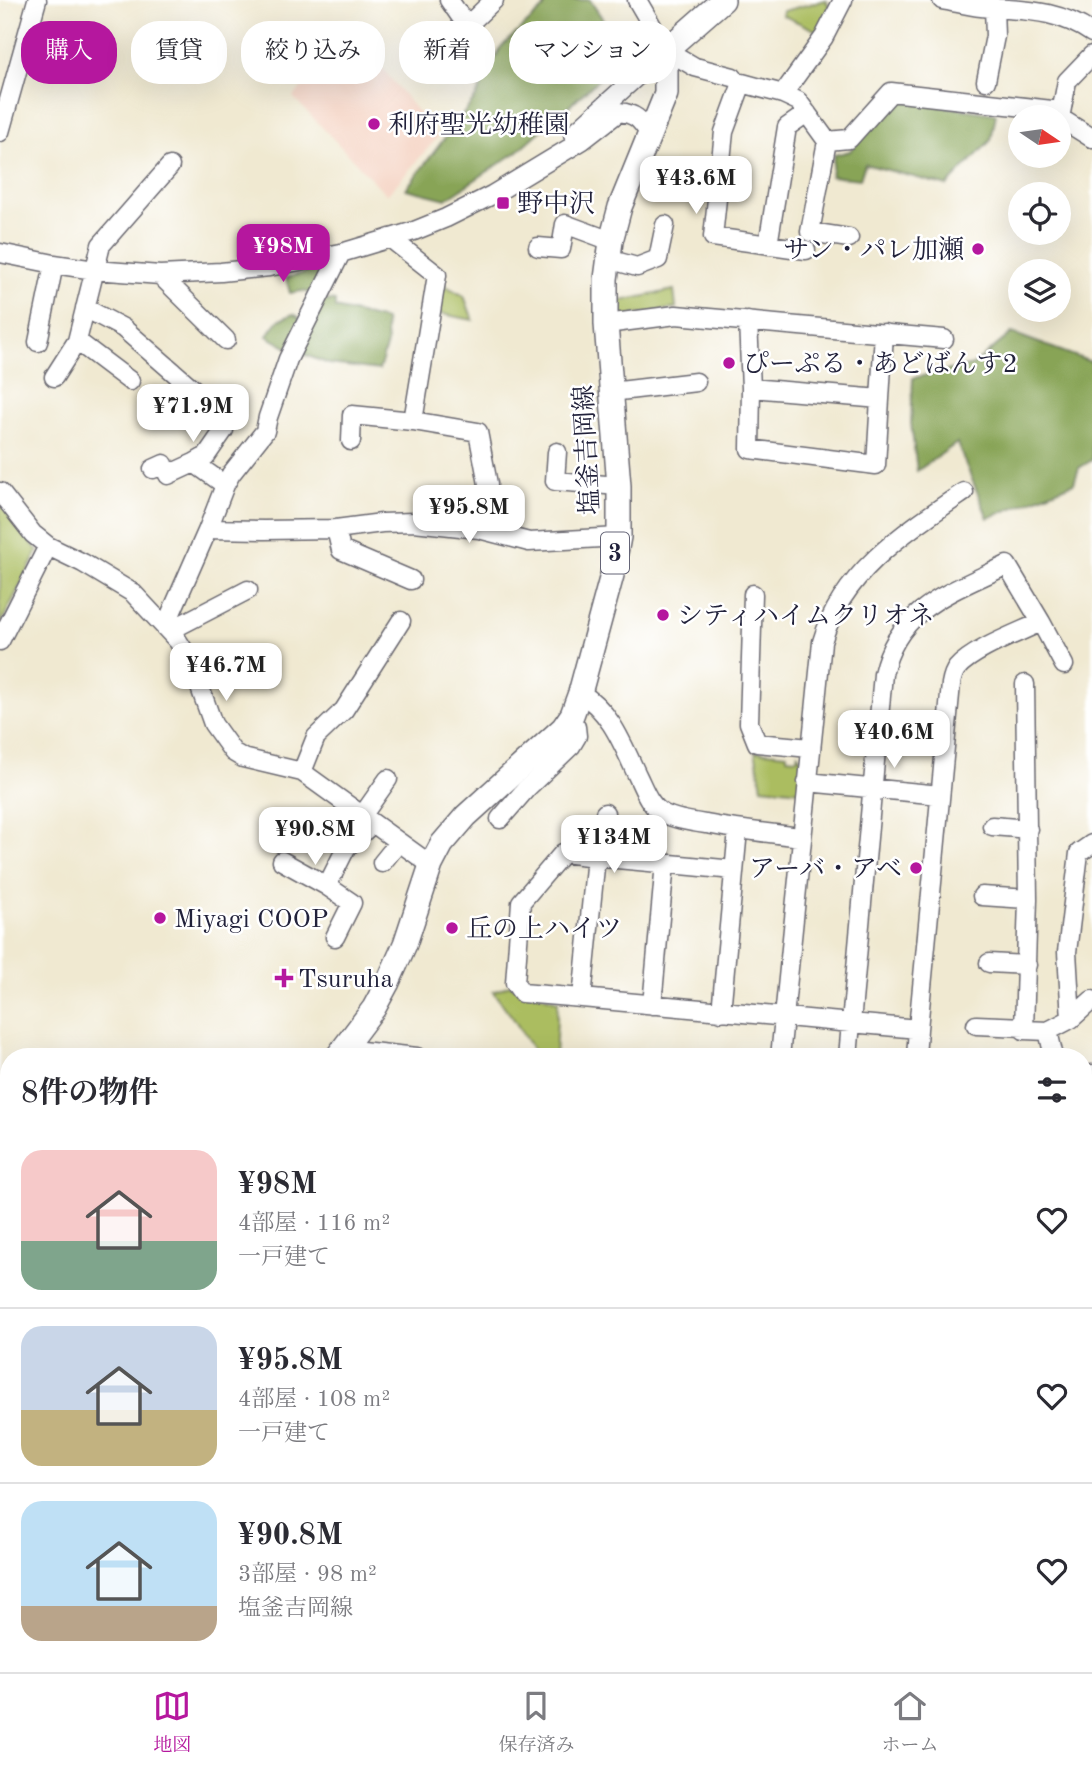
<!DOCTYPE html>
<html lang="ja">
<head>
<meta charset="utf-8">
<style>
	:root { --surface:#fff; --page:#f7f7f7; --text:#2b2b33; --muted:#7c7c81; --line:#e1e1e2; --accent:#b5179e }
	body { margin:0; font-family:"Old Standard TT","Noto Serif JP",serif; background:var(--page); color:var(--text); height:100vh; display:flex; flex-direction:column; font-size:26px; white-space:nowrap }
	* { box-sizing:border-box; margin:0 }
	p { font-size:23px; color:var(--muted) }
	.icon { flex:none; width:38px; height:38px; fill:none; stroke:currentColor; stroke-width:2; stroke-linecap:round; stroke-linejoin:round }
	.map { position:relative; flex:1; overflow:hidden }
	.sheet { position:absolute; left:0px; top:1048px; width:1092px; height:625px; display:flex; flex-direction:column; background:var(--surface); border-radius:28px 28px 0 0; box-shadow:0 7px 28px #0002 }
	.sheet>* { flex:none }
	.hud { position:absolute; left:21px; top:21px; width:700px; height:63px; display:flex; gap:14px }
	.needle { width:46px; rotate:103deg }
	.fabs { position:absolute; left:1008px; top:105px; display:grid; gap:14px }
	.fabs a { display:grid; place-items:center; width:63px; height:63px; border-radius:50%; background:var(--surface); box-shadow:0 7px 28px #0002; font-size:35px }
	.price { position:absolute; translate:-50% -60px; padding:0 16px; border-radius:14px; background:#fff; color:#222; font-size:23px; line-height:46px; filter:drop-shadow(0 2px 4px #0008) }
	.price::after { content:''; position:absolute; left:50%; top:42px; width:21px; height:16px; margin-left:-10px; background:inherit; clip-path:polygon(0 0,100% 0,50% 100%) }
	.price.selected { background:var(--accent); color:#fff }
	ul { padding:0; list-style:none }
	li { display:flex; align-items:center; gap:21px; height:175px; padding:0 21px }
	li+li { border-top:2px solid var(--line) }
	li span { display:grid; place-items:center; flex:none; width:196px; height:140px; border-radius:21px; color:#555 }
	li>.icon { margin-inline-start:auto }
	span .icon { width:84px; height:84px; fill:#fffc; stroke-width:1 }
	li b { font-size:30px }
	h2 { display:flex; justify-content:space-between; align-items:center; height:84px; padding:0 21px; font-size:30px }
	.pill { padding:0 24px; border-radius:28px; background:var(--surface); box-shadow:0 7px 28px #0002; font-size:24px; line-height:63px }
	.pill.selected { background:var(--accent); color:#fff }
	.tab-bar { display:flex; justify-content:space-around; align-items:center; height:98px; border-top:2px solid var(--line); background:var(--surface); font-size:19px; color:var(--muted) }
	.tab-bar a { display:grid; justify-items:center; gap:4px }
	.tab-bar .selected { color:var(--accent) }
	.map>svg:first-child { display:block }
	.built { fill:#f5d3c2 }
	.green { fill:#abbd60; stroke:#66704e; stroke-width:2 }
	.forest { fill:#88a456; stroke:#556348; stroke-width:2 }
	.lines { fill:none; stroke-linecap:round; stroke-linejoin:round }
	.minor-casing { stroke:#6a6870; stroke-width:21 }
	.major-casing { stroke:#6a6870; stroke-width:26 }
	.minor { stroke:#fff; stroke-width:18 }
	.major { stroke:#fff; stroke-width:23 }
	.poi-dot { fill:#b5179e; stroke:#fff; stroke-width:2.5 }
	.labels { text-anchor:middle; stroke-width:5; stroke-linejoin:round; paint-order:stroke }
	.shield { fill:#fff; stroke:#646476; stroke-width:2 }
	.shield-label { font-size:24px; font-weight:bold; fill:#22223b }
	.poi-label { font-size:26px; fill:#22223b; stroke:#fff; text-anchor:start }
	.street-label { font-size:26px; fill:#22223b; stroke:#fff }
</style>
</head>
<body>
<div class="map">
<svg width="1092" height="1672" viewBox="0 0 1092 1672">
	<rect width="100%" height="100%" fill="#fff"/>
	<filter id="ink" filterUnits="userSpaceOnUse"><feTurbulence type="fractalNoise" baseFrequency=".0143" numOctaves="2"/><feDisplacementMap in="SourceGraphic" scale="14" xChannelSelector="R" yChannelSelector="G"/><feConvolveMatrix kernelMatrix="1 2 1 2 8 2 1 2 1" color-interpolation-filters="sRGB"/></filter>
	<filter id="wash" filterUnits="userSpaceOnUse"><feTurbulence type="fractalNoise" baseFrequency=".00686" numOctaves="4" result="noise"/><feDisplacementMap in="SourceGraphic" scale="28" xChannelSelector="R" yChannelSelector="G"/><feGaussianBlur stdDeviation="1.57" result="paint"/><feColorMatrix in="noise" values="0 0 0 0 0 0 0 0 0 0 0 0 0 0 0 0 0 1.4 0 .05"/><feComposite in="paint" operator="in"/></filter>
	<g filter="url(#wash)">
		<rect width="100%" height="100%" fill="#f0e9d1"/>
		<!-- built -->
		<path class="built" d="M354,33L438,137L387,195L293,97Z"/>
		<!-- green -->
		<path class="green" d="M826,0L831,11L819,32L782,15L783,11Z
			M440,283L464,296L473,320L436,313Z
			M674,290L676,308L623,317L616,312V302Z
			M0,503L38,551L0,625Z
			M755,751L787,754V757L797,758L798,754L803,763L800,791L762,787Z
			M509,985L558,1001L555,1057L534,1052L513,1018L493,992Z"/>
		<!-- forest -->
		<path class="forest" d="M545,0H590L608,27L607,72L517,152L446,199L406,189L476,97L501,47L544,8Z
			M893,99L996,114L991,140L947,186L865,164L860,179L831,176L834,155L850,151Z
			M325,267L315,294L302,291L290,293L286,278Z
			M323,300L335,301V308L385,320L387,344L379,370L329,364L300,353Z
			M293,314L299,317L301,324L288,348L267,336L279,320Z
			M1012,333L1091,362L1092,360V460L1079,468L1074,483L988,518L957,443L917,471L911,423L913,378L973,365Z"/>
	</g>
	<g filter="url(#ink)">
		<g class="lines">
			<!-- minor casing -->
			<g class="minor-casing">
				<path id="minor" d="M449,0L467,26L494,0
					M637,0L666,50L695,67L733,77
					M942,0C955,2 968,6 981,7C1023,11 1055,8 1092,33
					M467,26L481,51
					M1092,55L1067,81L1060,118L1092,138
					M986,81L995,36L994,7
					M783,94L824,37L843,0
					M0,132L37,0
					M573,134L666,50
					M827,141L849,139L891,92L1061,111
					M390,238L437,275L413,421
					M768,245L787,127L807,113
					M538,247L561,249L565,224L611,241
					M806,250L713,237L724,132L742,83L783,94L798,101L827,141L810,232L849,238
					M0,253L54,264L95,270L160,275L221,272L269,267L341,253L414,231L446,218L492,195L583,140L619,112C637,114 640,120 650,134
					M608,259L637,267L658,259L665,225
					M160,275L226,340
					M85,308L123,328L200,395
					M748,321L751,388L750,449L876,465L884,333
					M606,324L676,315L944,339
					M38,342L54,264
					M54,377L77,341
					M130,381L77,341L101,245L170,166
					M751,388L880,399
					M611,392L696,382
					M351,441L352,415L413,421L478,432L488,484L479,529L529,542L619,537
					M557,452L555,481L619,486
					M194,463L206,456L224,430
					M153,469L164,464L168,475L194,463L225,485
					M0,492L33,534L48,546L0,641
					M208,529L264,530L336,529
					M48,546L83,563L133,593L178,641L191,662L213,724L233,752L243,758L302,772L431,865
					M1007,565L1041,622C1018,633 972,650 957,668C953,673 952,678 951,684L918,1029L851,1023L883,674C898,607 952,592 1007,565Z
					M411,580L341,550L336,529L382,523L414,522L479,529
					M753,594L749,723L757,743L810,748
					M1041,622L1064,665
					M165,627L208,529L225,485L231,474L265,431L268,417L288,359L341,253
					M169,631L248,590
					M1025,684L1028,899L1024,1030L1048,1031L1071,1019L1092,1000
					M580,693C610,710 623,745 637,775C644,789 649,806 664,814C677,820 692,822 706,824C738,830 769,833 802,837
					M302,772L316,737L344,710L401,621
					M807,782L940,795
					M362,816L388,779
					M500,819L526,789L571,746L577,736L576,727L569,719
					M992,826L1028,829
					M596,857L734,870
					M600,857L605,813
					M282,861L327,886
					M382,863L399,842
					M982,896L1028,899
					M335,937L352,903L327,886L346,848L372,824
					M989,963L1027,965
					M582,998L522,993L515,983L521,902L563,853L596,857L582,998L851,1023L848,1057
					M652,1005L665,863
					M721,1012L738,830
					M1071,1019L1067,952L1079,853L1092,844
					M976,1025L1025,1027
					M1048,1031L1054,1057
					M343,1049L417,1057
					M780,1057L822,642C842,572 906,531 964,492
					M916,1057L918,1029
					M1083,1078L1092,1074
					M1083,1155L1092,1150
					M1083,1171L1092,1192
					M0,1256L9,1210
					M1083,1274H1092
					M0,1278L9,1281
					M1083,1421L1092,1428
					M0,1427L9,1434
					M1083,1520L1092,1523
					M1083,1595L1085,1593L1092,1595
					M0,1661H9
					M55,1664L58,1672
					M152,1664L157,1672
					M259,1664L282,1672
					M373,1664L385,1672
					M514,1664L527,1672
					M540,1664L543,1672
					M772,1664L780,1672
					M310,1672L329,1664
					M916,1672L918,1666L947,1672"/>
			</g>
			<!-- major casing -->
			<g class="major-casing">
				<path id="major" d="M337,1057L374,1008L388,982L405,944L431,865L442,844L466,816L563,728L572,715L580,693L612,575L619,537V486L606,324V279L611,241L620,207L666,94V50L723,0
					M0,1463L9,1454"/>
			</g>
			<!-- minor -->
			<use href="#minor" class="minor"/>
			<!-- major -->
			<use href="#major" class="major"/>
		</g>
	</g>
	<!-- markers -->
	<g class="poi-dot">
		<circle cx="374" cy="124" r="7"/>
		<rect x="496" y="196" width="14" height="14" rx="3.5"/>
		<circle cx="978" cy="249" r="7"/>
		<circle cx="729" cy="363" r="7"/>
		<circle cx="663" cy="615" r="7"/>
		<circle cx="916" cy="868" r="7"/>
		<circle cx="160" cy="918" r="7"/>
		<circle cx="452" cy="928" r="7"/>
		<path d="M280.5 967.5h7v7h7v7h-7v7h-7v-7h-7v-7h7z"/>
	</g>
	<g class="labels">
		<!-- shield labels -->
		<rect class="shield" x="601" y="532.5" width="28" height="41" rx="5"/>
		<g class="shield-label">
			<text x="615" y="561">3</text>
		</g>
		<!-- poi labels -->
		<g class="poi-label">
			<text x="388" y="133">利府聖光幼稚園</text>
			<text x="517" y="212">野中沢</text>
			<text x="964" y="258" text-anchor="end">サン・パレ加瀬</text>
			<text x="743" y="372">ぴーぷる・あどばんす2</text>
			<text x="677" y="624">シティハイムクリオネ</text>
			<text x="902" y="877" text-anchor="end">アーバ・アベ</text>
			<text x="174" y="927">Miyagi COOP</text>
			<text x="466" y="937">丘の上ハイツ</text>
			<text x="298" y="987">Tsuruha</text>
		</g>
		<!-- street labels -->
		<g class="street-label">
			<text transform="translate(586 450) rotate(-93)" y="9">塩釜吉岡線</text>
		</g>
	</g>
</svg>
<div class="fabs">
<a><svg class="needle" viewBox="-14 -14 28 28"><path d="M0-13l5 13h-10z" fill="#e53935"/><path d="M0 13l5-13h-10z" fill="#7c7c81"/></svg></a>
<a><svg class="icon" aria-label="locate" viewBox="0 0 24 24"><circle cx="12" cy="12" r="6"/><path d="M12 2v4M12 18v4M2 12h4M18 12h4"/></svg></a>
<a><svg class="icon" aria-label="layers" viewBox="0 0 24 24"><path d="M12 4l9 5-9 5-9-5zM3 14l9 5 9-5"/></svg></a>
</div>
<b class="price" style="left:696px;top:216px">¥43.6M</b>
<b class="price selected" style="left:283px;top:284px">¥98M</b>
<b class="price" style="left:193px;top:444px">¥71.9M</b>
<b class="price" style="left:469px;top:545px">¥95.8M</b>
<b class="price" style="left:226px;top:703px">¥46.7M</b>
<b class="price" style="left:894px;top:770px">¥40.6M</b>
<b class="price" style="left:315px;top:867px">¥90.8M</b>
<b class="price" style="left:614px;top:875px">¥134M</b>
<div class="hud">
<a class="pill selected">購入</a>
<a class="pill">賃貸</a>
<a class="pill">絞り込み</a>
<a class="pill">新着</a>
<a class="pill">マンション</a>
</div>
<section class="sheet">
<h2>8件の物件<svg class="icon" aria-label="filters" viewBox="0 0 24 24"><path d="M4 7h16M4 17h16"/><circle cx="9" cy="7" r="2"/><circle cx="15" cy="17" r="2"/></svg></h2>
<ul>
<li><span style="background:linear-gradient(#f6c9c9 65%,#7fa58c 0)"><svg class="icon" aria-label="home" viewBox="0 0 24 24"><path d="M3 11l9-7 9 7M6 9v11h12V9"/></svg></span><div><b>¥98M</b><p>4部屋 · 116 m²</p><p>一戸建て</p></div><svg class="icon" aria-label="heart" viewBox="0 0 24 24"><path d="M12 20l-8-8c-3-5 5-10 8-4 3-6 11-1 8 4z"/></svg></li>
<li><span style="background:linear-gradient(#c9d6e8 60%,#c2b280 0)"><svg class="icon" aria-label="home" viewBox="0 0 24 24"><path d="M3 11l9-7 9 7M6 9v11h12V9"/></svg></span><div><b>¥95.8M</b><p>4部屋 · 108 m²</p><p>一戸建て</p></div><svg class="icon" aria-label="heart" viewBox="0 0 24 24"><path d="M12 20l-8-8c-3-5 5-10 8-4 3-6 11-1 8 4z"/></svg></li>
<li><span style="background:linear-gradient(#bfe0f5 75%,#b9a48a 0)"><svg class="icon" aria-label="home" viewBox="0 0 24 24"><path d="M3 11l9-7 9 7M6 9v11h12V9"/></svg></span><div><b>¥90.8M</b><p>3部屋 · 98 m²</p><p>塩釜吉岡線</p></div><svg class="icon" aria-label="heart" viewBox="0 0 24 24"><path d="M12 20l-8-8c-3-5 5-10 8-4 3-6 11-1 8 4z"/></svg></li>
</ul>
</section>
</div>
<nav class="tab-bar">
<a class="selected"><svg class="icon" aria-label="map" viewBox="0 0 24 24"><path d="M3 6l6-2 6 2 6-2v14l-6 2-6-2-6 2zM9 4v14M15 6v14"/></svg>地図</a>
<a><svg class="icon" aria-label="saved" viewBox="0 0 24 24"><path d="M7 4h10v16l-5-4-5 4z"/></svg>保存済み</a>
<a><svg class="icon" aria-label="home" viewBox="0 0 24 24"><path d="M3 11l9-7 9 7M6 9v11h12V9"/></svg>ホーム</a>
</nav>
</body>
</html>
